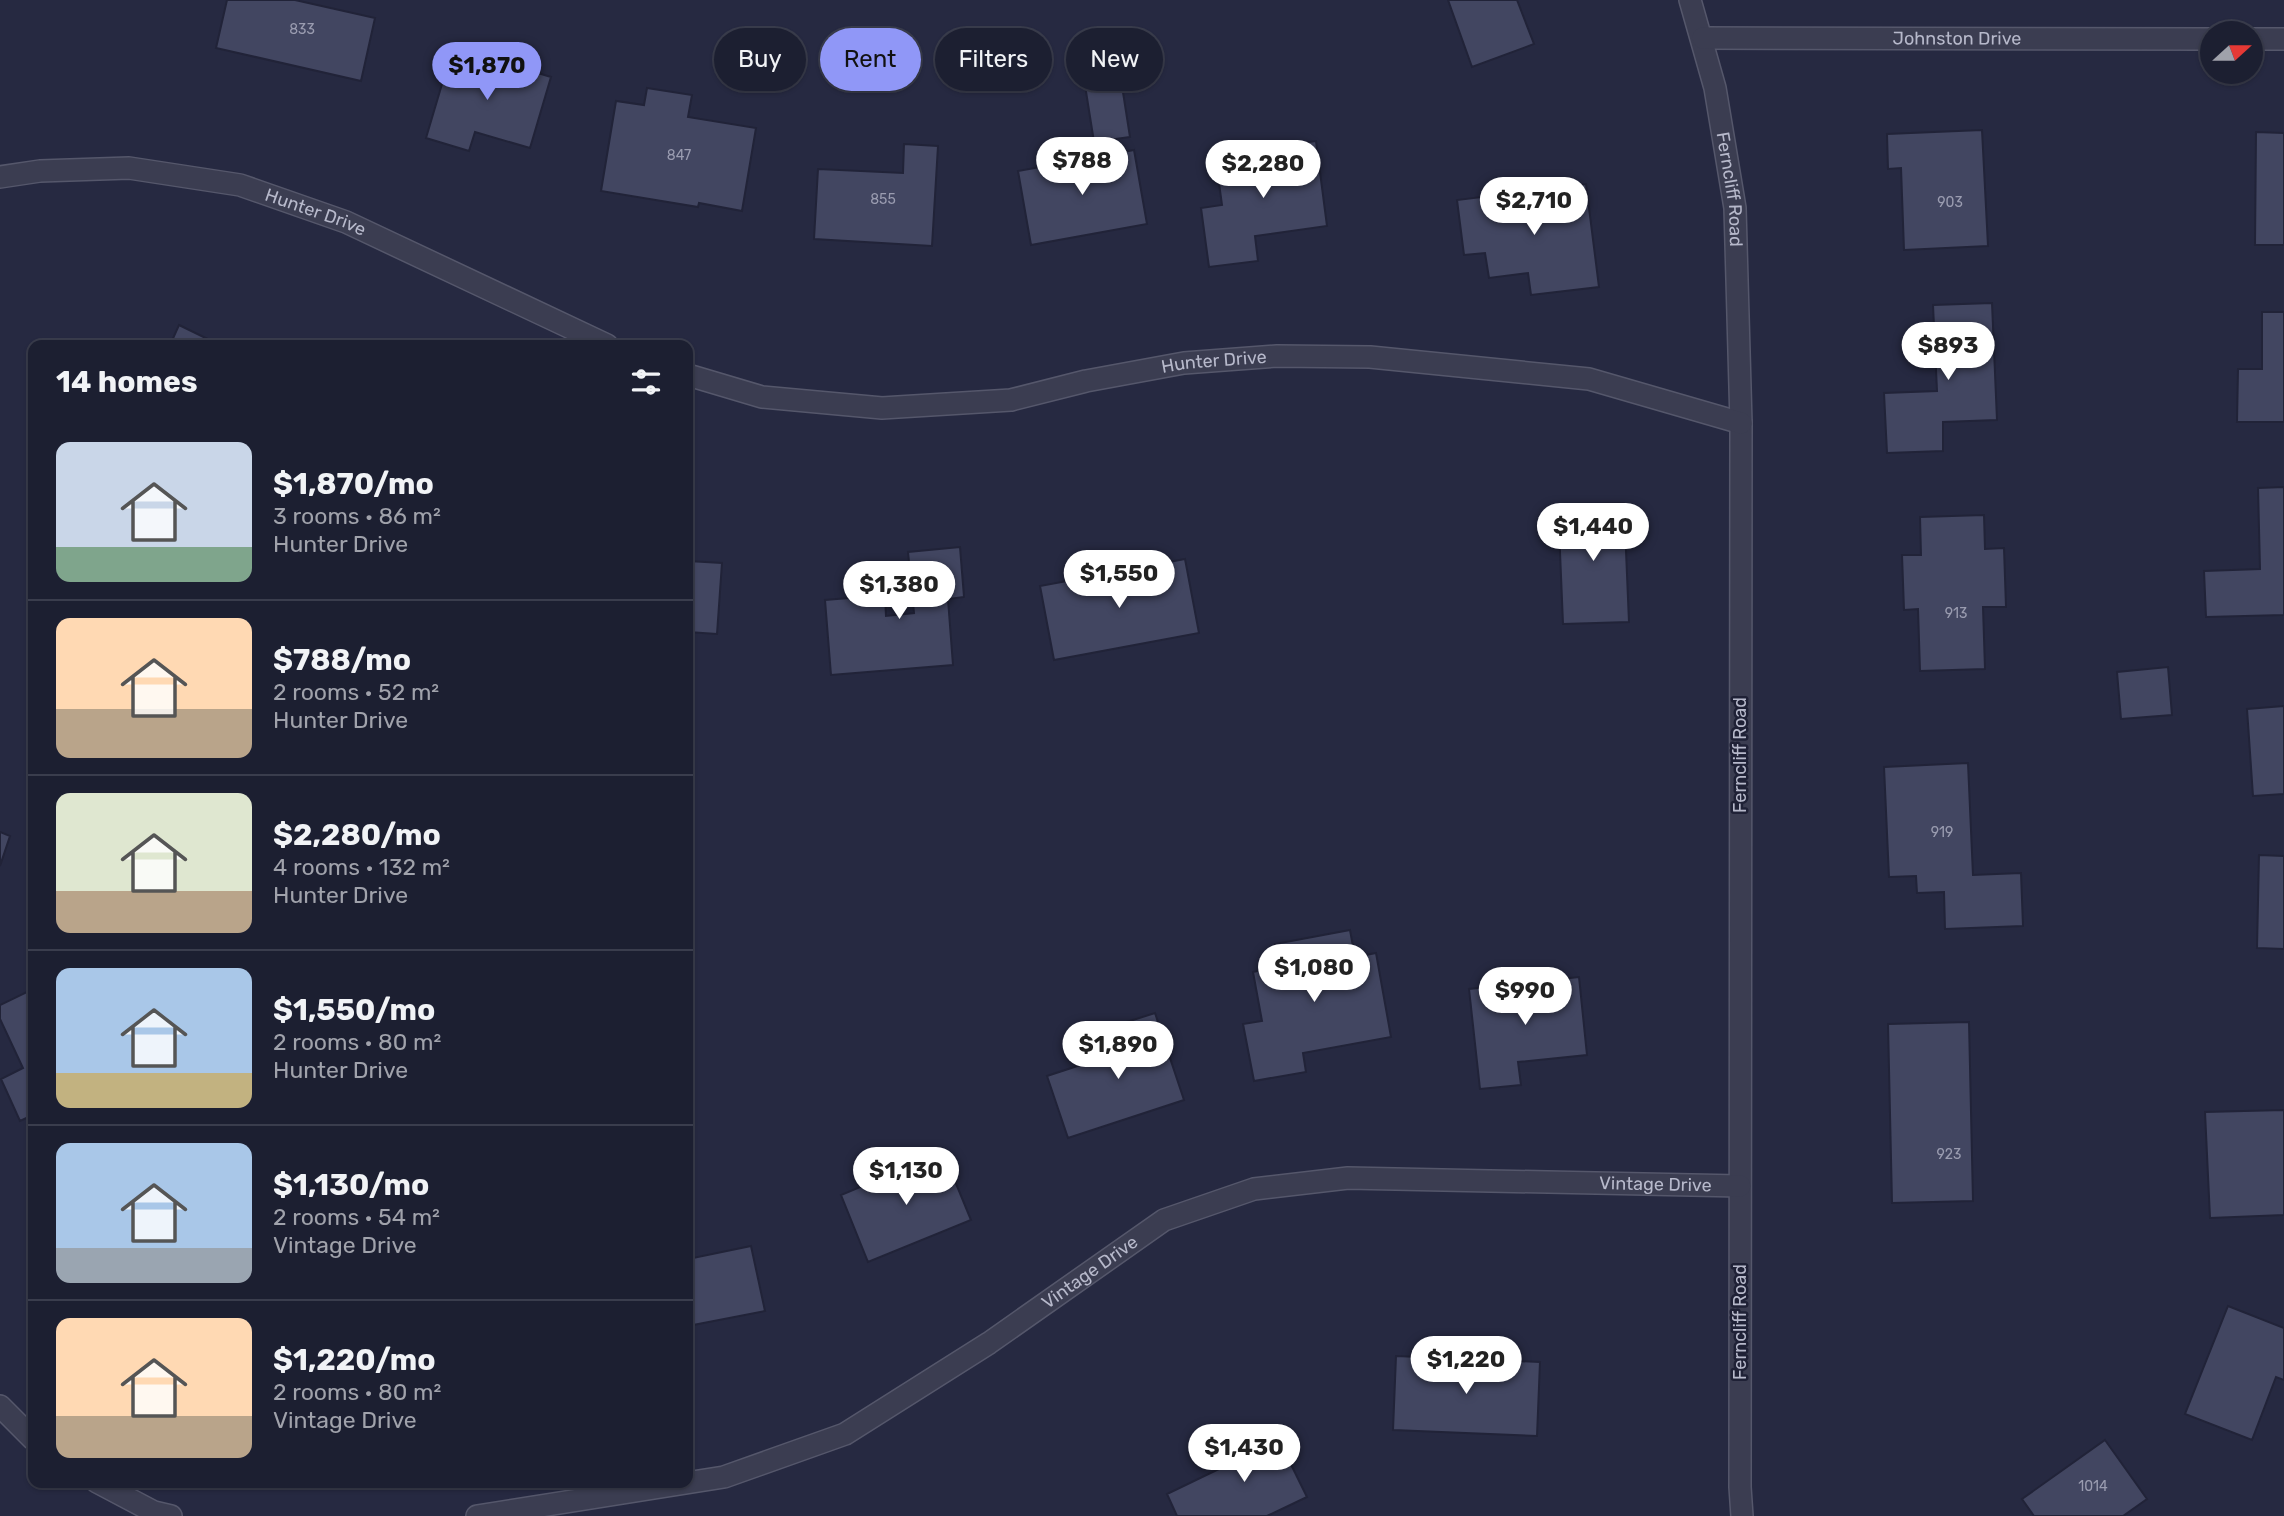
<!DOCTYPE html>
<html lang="en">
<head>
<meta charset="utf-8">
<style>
	:root { --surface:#1c1f31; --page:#292c3d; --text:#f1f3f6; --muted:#a0a2ab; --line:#3a3d4d; --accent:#9097f7 }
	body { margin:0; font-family:Rubik,sans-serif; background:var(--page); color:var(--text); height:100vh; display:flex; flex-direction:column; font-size:26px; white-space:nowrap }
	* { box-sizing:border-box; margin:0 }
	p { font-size:23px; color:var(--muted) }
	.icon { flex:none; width:38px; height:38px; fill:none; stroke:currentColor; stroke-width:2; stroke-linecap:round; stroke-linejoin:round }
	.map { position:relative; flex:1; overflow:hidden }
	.panel { position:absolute; left:28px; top:340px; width:665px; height:1148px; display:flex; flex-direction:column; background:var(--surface); border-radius:14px; box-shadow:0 2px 5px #0004,0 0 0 2px var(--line) }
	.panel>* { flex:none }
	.banner { position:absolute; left:714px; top:28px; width:665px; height:63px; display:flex; gap:14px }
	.needle { width:46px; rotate:69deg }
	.tools { position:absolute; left:2200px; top:21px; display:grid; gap:14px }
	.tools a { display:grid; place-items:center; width:63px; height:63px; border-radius:50%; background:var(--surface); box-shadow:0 2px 5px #0004,0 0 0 2px var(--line); font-size:35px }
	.price { position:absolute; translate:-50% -60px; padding:0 16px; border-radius:24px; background:#fff; color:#222; font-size:23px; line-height:46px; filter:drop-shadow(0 2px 4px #0008) }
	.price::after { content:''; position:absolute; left:50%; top:42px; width:21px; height:16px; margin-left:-10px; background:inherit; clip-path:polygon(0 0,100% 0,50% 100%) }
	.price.on { background:var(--accent); color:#111 }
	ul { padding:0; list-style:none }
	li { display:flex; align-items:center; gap:21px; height:175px; padding:0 28px }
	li+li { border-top:2px solid var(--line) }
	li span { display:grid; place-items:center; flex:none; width:196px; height:140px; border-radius:14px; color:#555 }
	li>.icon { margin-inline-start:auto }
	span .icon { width:84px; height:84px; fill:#fffc; stroke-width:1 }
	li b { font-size:30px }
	h2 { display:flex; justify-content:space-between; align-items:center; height:84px; padding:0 28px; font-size:30px }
	.chip { padding:0 24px; border-radius:32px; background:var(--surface); box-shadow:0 2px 5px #0004,0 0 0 2px var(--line); font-size:24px; line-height:63px }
	.chip.on { background:var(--accent); color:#111 }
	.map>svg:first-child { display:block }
	.building { fill:#424661; stroke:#212338; stroke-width:2 }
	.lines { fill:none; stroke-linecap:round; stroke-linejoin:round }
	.minor-casing { stroke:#55576b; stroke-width:24 }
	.minor { stroke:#3b3d51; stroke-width:21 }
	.labels { text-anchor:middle; stroke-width:5; stroke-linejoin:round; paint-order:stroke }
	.number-label { font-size:14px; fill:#9a9cb0 }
	.street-label { font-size:18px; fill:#b7b9cb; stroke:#1f2136 }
</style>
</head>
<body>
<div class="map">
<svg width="2284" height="1516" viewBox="0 0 2284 1516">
	<rect width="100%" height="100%" fill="#262941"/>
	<!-- building -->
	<path class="building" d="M227,0H295L375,18L361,81L216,48Z
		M1448,0H1517L1534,44L1472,67Z
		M453,47L551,77L530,148L475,132L469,151L426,138Z
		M1120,73L1130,137L1094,142L1084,79Z
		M647,88L692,95L688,117L756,128L742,211L699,203L698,207L601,191L616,101L644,105Z
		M1982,130L1988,246L1904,250L1901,168L1888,169L1887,134Z
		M2256,132L2284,133V245H2255Z
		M1316,141L1327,226L1255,236L1258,261L1209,267L1201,208L1222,205L1215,154Z
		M904,144L938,146L932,246L814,239L818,169L903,173Z
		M1134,150L1147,224L1031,245L1018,171Z
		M1586,184L1599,287L1531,295L1528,273L1489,278L1485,253L1464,255L1457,200Z
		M1992,303L1997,420L1943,422V451L1887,453L1884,393L1937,391L1933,305Z
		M2262,312H2284V422H2237L2238,369H2262Z
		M179,325L220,345H170Z
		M2284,487V615L2206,617L2204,571L2260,569L2258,488Z
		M1624,503L1629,622L1563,624L1558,504Z
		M1984,515L1985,549L2004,548L2006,607H1983L1985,669L1920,671L1918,609L1904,610L1902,555H1921L1920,517Z
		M960,547L964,597L948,599L953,665L831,675L825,600L885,595L886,616L914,613L908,552Z
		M1185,559L1199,633L1054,660L1040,586Z
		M688,561L722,563L717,634L688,632Z
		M2168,667L2172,715L2121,719L2117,672Z
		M2284,706V794L2253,796L2247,709Z
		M1968,763L1973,875L2021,873L2023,926L1945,929L1944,892L1917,893L1916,876L1889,877L1884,767Z
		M0,832L10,836L0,866Z
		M2259,855L2284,856V949L2257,948Z
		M1350,930L1355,957L1376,953L1391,1037L1303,1053L1306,1072L1254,1081L1243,1024L1262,1021L1253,972L1279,966L1275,944Z
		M1579,977L1587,1055L1518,1062L1521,1085L1480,1089L1469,989Z
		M33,989V1115L20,1121L1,1079L23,1068L0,1019V1005Z
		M1155,1013L1184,1100L1068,1138L1047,1076L1120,1052L1111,1027Z
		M1969,1022L1973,1201L1892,1203L1888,1024Z
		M2284,1110V1215L2210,1218L2205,1112Z
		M943,1152L971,1220L868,1262L841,1195Z
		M751,1246L765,1311L688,1326V1259Z
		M2228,1306L2284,1328V1380L2276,1377L2252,1440L2185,1414Z
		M1396,1356L1540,1362L1537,1436L1393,1430Z
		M1272,1426L1307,1497L1267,1516H1177L1167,1494L1250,1454L1243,1440Z
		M2105,1440L2147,1499L2123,1516H2034L2022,1499Z"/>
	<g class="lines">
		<!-- minor casing -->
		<g class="minor-casing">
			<g id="minor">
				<path id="s1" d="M1690,0L1715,88L1735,208L1741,423L1740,1487L1742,1516"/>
				<path id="s2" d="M1703,38L2212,39"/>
				<path d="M2250,39H2284"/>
				<path id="s3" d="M0,177L40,171L129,168L240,185L346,222L607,345"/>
				<path id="s4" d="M688,375L762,397L882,408L1011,400L1086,381L1184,363L1277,356L1370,357L1589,379L1741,423"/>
				<path d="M0,1406L33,1439"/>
				<path d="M97,1482L154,1512L171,1516"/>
				<path id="s5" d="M477,1516L724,1477L845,1434L989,1343L1164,1220L1254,1189L1348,1178L1740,1186"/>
			</g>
		</g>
		<!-- minor -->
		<use href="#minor" class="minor"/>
	</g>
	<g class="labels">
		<!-- number labels -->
		<g class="number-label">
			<text x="302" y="34">833</text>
			<text x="679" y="160">847</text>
			<text x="883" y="204">855</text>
			<text x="1950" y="207">903</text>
			<text x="1956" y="618">913</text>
			<text x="1942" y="837">919</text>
			<text x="1949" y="1159">923</text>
			<text x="2093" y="1491">1014</text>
		</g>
		<!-- street labels -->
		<g class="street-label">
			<text dy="6" stroke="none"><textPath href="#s2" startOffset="254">Johnston Drive</textPath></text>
			<text dy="6" stroke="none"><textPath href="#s1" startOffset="194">Ferncliff Road</textPath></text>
			<text dy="6" stroke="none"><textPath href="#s3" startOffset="322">Hunter Drive</textPath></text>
			<text dy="6" stroke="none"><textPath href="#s4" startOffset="534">Hunter Drive</textPath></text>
			<text transform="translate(1740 755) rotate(-90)" y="6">Ferncliff Road</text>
			<text dy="6" stroke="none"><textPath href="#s5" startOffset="1260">Vintage Drive</textPath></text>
			<text dy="6" stroke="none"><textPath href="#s5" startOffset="672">Vintage Drive</textPath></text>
			<text transform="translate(1740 1322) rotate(-90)" y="6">Ferncliff Road</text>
		</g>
	</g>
</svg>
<div class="tools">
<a><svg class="needle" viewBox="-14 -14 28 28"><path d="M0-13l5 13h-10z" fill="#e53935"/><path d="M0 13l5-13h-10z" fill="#a0a2ab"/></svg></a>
</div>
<b class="price on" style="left:487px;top:102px">$1,870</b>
<b class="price" style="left:1082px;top:197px">$788</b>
<b class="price" style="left:1263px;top:200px">$2,280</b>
<b class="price" style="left:1534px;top:237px">$2,710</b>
<b class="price" style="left:1948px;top:382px">$893</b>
<b class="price" style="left:1593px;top:563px">$1,440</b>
<b class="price" style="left:1119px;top:610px">$1,550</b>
<b class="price" style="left:899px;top:621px">$1,380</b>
<b class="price" style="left:1314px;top:1004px">$1,080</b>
<b class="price" style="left:1525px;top:1027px">$990</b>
<b class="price" style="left:1118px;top:1081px">$1,890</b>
<b class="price" style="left:906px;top:1207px">$1,130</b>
<b class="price" style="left:1466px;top:1396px">$1,220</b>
<b class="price" style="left:1244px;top:1484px">$1,430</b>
<div class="banner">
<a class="chip">Buy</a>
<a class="chip on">Rent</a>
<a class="chip">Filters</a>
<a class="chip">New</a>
</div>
<section class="panel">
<h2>14 homes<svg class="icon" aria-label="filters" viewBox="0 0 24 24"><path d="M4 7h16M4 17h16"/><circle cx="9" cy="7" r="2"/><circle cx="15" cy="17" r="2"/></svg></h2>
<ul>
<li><span style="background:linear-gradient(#c9d6e8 75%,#7fa58c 0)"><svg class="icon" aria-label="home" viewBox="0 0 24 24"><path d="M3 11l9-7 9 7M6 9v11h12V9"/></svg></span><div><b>$1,870/mo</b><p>3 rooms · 86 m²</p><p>Hunter Drive</p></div></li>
<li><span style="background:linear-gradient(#ffd9b3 65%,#b9a48a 0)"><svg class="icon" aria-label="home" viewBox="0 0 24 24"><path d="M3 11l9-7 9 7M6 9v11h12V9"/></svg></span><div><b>$788/mo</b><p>2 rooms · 52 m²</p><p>Hunter Drive</p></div></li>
<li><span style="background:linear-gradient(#dfe7d0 70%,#b9a48a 0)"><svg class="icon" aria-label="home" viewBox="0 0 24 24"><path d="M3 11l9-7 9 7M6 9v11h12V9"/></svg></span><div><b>$2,280/mo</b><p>4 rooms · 132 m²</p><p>Hunter Drive</p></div></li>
<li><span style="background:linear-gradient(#a9c7e8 75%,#c2b280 0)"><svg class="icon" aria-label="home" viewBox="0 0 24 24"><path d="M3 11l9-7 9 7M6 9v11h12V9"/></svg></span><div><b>$1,550/mo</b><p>2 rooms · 80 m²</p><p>Hunter Drive</p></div></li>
<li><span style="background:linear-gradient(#a9c7e8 75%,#9aa5b1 0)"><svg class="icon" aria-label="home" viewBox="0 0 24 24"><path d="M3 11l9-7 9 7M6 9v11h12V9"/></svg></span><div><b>$1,130/mo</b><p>2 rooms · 54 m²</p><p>Vintage Drive</p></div></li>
<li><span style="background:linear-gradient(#ffd9b3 70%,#b9a48a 0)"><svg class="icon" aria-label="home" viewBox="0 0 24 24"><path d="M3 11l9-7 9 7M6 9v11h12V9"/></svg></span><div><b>$1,220/mo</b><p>2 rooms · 80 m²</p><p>Vintage Drive</p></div></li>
</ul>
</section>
</div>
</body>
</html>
